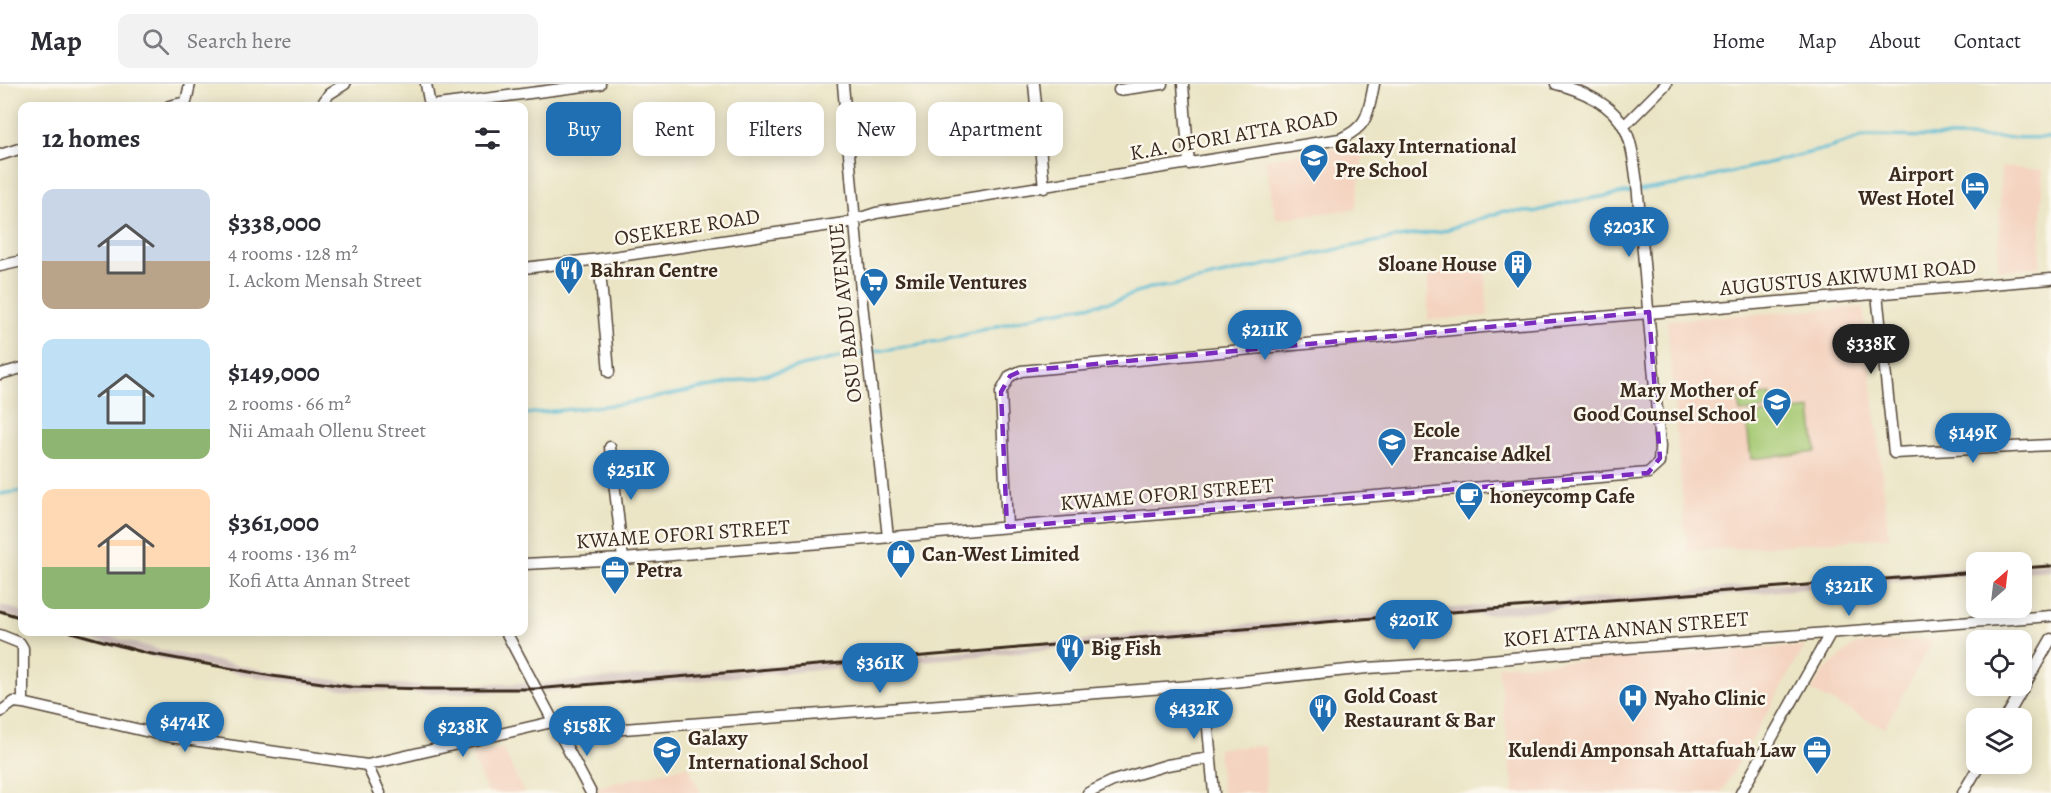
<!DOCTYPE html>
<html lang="en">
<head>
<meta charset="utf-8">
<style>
	:root { --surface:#fff; --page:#f2f2f3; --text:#2b2b33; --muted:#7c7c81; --line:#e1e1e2; --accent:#1f6fb2 }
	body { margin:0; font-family:Alegreya,serif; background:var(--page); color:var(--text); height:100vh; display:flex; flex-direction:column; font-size:22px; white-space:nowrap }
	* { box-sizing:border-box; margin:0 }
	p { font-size:20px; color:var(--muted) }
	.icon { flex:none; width:33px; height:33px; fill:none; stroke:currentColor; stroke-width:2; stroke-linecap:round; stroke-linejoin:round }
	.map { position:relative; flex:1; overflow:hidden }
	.drawer { position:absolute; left:18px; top:18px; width:510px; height:534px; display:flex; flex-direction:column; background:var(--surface); border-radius:12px; box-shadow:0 3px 15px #0003 }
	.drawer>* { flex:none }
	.banner { position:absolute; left:546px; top:18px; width:570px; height:54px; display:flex; gap:12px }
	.needle { width:39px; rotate:28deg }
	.controls { position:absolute; left:1966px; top:468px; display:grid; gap:12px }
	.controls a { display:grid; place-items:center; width:66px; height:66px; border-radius:12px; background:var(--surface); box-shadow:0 3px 15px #0003; font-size:30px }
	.price { position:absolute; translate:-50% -51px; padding:0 14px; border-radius:21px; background:var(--accent); color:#fff; font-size:20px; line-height:39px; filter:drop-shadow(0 2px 3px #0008) }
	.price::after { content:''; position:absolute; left:50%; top:36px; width:18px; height:14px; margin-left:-9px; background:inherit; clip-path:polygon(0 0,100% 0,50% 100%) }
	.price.active { background:#222; color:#fff }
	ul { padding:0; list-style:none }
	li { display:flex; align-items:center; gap:18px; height:150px; padding:0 24px }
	li span { display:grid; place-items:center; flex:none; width:168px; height:120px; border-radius:12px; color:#555 }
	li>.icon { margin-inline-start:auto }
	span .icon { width:72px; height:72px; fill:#fffc; stroke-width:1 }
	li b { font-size:26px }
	h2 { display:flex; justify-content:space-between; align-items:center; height:72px; padding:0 24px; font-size:26px }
	.pill { padding:0 21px; border-radius:12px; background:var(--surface); box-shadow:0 3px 15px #0003; font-size:21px; line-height:54px }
	.pill.active { background:var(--accent); color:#fff }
	header { display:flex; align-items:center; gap:36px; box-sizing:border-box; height:84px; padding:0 30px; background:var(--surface); border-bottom:2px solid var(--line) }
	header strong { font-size:28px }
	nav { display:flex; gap:33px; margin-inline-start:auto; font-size:21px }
	.search { width:420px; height:54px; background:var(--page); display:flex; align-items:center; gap:15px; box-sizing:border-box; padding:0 21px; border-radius:12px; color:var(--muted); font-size:22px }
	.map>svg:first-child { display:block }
	.built { fill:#f4d3c0 }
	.industrial { fill:#d0c0bc }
	.green { fill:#a5c972; stroke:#707a48; stroke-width:1.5 }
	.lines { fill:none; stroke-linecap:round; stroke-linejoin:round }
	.stream { stroke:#54bad3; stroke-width:3 }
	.minor-casing { stroke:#554637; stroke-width:13 }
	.minor { stroke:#fff; stroke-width:10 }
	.rail { stroke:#3b2a1e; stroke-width:3 }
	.marked { fill:#7b2cbf; fill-opacity:0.2; stroke:#7b2cbf; stroke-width:4.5; stroke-dasharray:12 8; stroke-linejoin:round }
	.labels { text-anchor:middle; stroke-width:5; stroke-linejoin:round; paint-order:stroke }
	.street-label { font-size:21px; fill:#3b2a1e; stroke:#fbf7ec }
	.poi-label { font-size:21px; font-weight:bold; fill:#3b2a1e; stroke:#fbf7ec; text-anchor:start }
</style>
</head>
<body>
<header>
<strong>Map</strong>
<div class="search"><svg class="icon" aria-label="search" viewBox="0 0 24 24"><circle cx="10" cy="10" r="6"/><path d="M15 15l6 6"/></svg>Search here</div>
<nav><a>Home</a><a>Map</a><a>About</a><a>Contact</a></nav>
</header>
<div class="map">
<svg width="2051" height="709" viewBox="0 0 2051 709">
	<rect width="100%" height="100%" fill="#fbf7ec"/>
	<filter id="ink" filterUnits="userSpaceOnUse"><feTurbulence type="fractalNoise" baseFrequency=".0167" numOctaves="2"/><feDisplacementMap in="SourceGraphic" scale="12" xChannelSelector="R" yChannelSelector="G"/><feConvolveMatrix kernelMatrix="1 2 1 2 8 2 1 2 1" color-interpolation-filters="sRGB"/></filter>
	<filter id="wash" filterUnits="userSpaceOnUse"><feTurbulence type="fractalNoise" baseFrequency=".008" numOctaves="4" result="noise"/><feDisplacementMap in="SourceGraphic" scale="24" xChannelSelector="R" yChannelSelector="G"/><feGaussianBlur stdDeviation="1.35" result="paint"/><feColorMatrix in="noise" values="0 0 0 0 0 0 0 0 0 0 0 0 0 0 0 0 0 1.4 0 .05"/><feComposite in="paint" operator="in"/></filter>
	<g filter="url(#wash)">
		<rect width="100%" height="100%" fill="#ebe5c6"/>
		<!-- built -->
		<path class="built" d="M1365,59L1355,125L1276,135L1265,75Z
			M2001,83L2043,86L2040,183L1998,186Z
			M1484,173L1488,232L1428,236V185Z
			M1863,223L1889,453L1687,468L1667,236Z
			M1934,555L1884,644L1811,607L1825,586L1854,561Z
			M1805,562L1721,709H1514L1498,582Z
			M1265,662L1266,709H1222L1218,664Z
			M502,664L524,709H488L471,671Z
			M688,682L701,709H599L596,703Z"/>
		<!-- industrial -->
		<path class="industrial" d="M2051,478V486L2022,488V480Z
			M1977,483V491L1485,531L1396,536L677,598L542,608L420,609L349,606L273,596L154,573L64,548H93L156,565L222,578L274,588L350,598L420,601L542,599L1075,558L1129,550L1395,528L1589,515Z
			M0,521L22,527V536L0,529Z"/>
		<!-- green -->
		<path class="green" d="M1771,310L1772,325L1740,328L1738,314Z
			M1811,325L1816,368L1751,375L1746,332Z"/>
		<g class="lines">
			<!-- stream -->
			<path class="stream" d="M524,330L622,320L724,300L841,273L945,256L1047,229L1111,218L1150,204L1171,202L1324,168L1399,153L1442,147L1504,127L1534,128L1570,118L1686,99L1829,64L1866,52L2051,54
				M0,410L22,407"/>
		</g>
	</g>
	<g filter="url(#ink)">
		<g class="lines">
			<!-- minor casing -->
			<g class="minor-casing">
				<path id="minor" d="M426,0L430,22
					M843,0L862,219L888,453
					M1034,0L1044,104
					M1183,0L1189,80
					M1119,6L1162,0
					M169,22L186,18
					M185,22L190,0
					M321,22L329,10L345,0
					M430,22L600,0
					M1624,42L1666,0
					M0,71L22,64
					M599,175L609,288
					M0,182L22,177
					M524,184L599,175L845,139L876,129L1340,55C1369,42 1368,29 1374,0
					M1877,210L1894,369L2051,361
					M0,290L22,284
					M610,363L623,475
					M1007,443L1001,308L1010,292L1021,287L1483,243L2051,195
					M524,480L623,475L809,460L1648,389L1659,379L1660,362L1637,99C1634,81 1633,61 1625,45C1613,20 1581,6 1556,0
					M506,548L591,709
					M0,551L20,559L23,564V619
					M1204,601L1214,709
					M0,628L14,618L23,619L171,653L367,681L552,638
					M2006,634L2051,555
					M558,650L1204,601L1367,584L1468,578L1575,568L2051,532
					M367,681L380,709
					M1088,709L1113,697L1167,681L1210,674
					M1741,709L1831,548
					M1963,709L1980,680"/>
			</g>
			<!-- minor -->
			<use href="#minor" class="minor"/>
			<!-- rail -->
			<path class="rail" d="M2022,484L2051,482
				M0,527L22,534
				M71,548L146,569L272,592L351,603L426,605H535L1373,534L1977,488"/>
		</g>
	</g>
	<!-- marked area -->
	<path class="marked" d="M1649,228L1660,374L1648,389L1007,443L1001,308L1010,292L1021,287Z"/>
	<!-- icons -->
	<defs>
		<g id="school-pin" transform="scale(1.5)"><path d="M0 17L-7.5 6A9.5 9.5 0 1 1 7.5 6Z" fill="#1f6fb2" stroke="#fbf7ec"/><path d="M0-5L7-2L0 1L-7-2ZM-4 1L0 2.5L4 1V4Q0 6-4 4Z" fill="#fff"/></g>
		<g id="hotel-pin" transform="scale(1.5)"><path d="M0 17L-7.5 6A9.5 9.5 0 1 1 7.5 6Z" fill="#1f6fb2" stroke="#fbf7ec"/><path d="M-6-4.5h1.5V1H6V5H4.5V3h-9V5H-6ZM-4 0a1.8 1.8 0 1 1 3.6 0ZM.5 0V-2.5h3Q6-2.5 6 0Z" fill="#fff"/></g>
		<g id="building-pin" transform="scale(1.5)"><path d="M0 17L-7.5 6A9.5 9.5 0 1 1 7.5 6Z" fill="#1f6fb2" stroke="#fbf7ec"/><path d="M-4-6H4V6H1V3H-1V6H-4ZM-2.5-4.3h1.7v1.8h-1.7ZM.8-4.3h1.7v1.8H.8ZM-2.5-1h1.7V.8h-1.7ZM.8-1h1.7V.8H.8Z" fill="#fff"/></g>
		<g id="restaurant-pin" transform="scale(1.5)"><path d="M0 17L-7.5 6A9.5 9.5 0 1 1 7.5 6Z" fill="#1f6fb2" stroke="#fbf7ec"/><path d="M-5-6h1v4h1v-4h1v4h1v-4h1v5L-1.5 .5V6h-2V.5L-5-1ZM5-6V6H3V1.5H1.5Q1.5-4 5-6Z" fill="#fff"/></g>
		<g id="supermarket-pin" transform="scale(1.5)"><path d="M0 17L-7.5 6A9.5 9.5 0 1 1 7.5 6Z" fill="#1f6fb2" stroke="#fbf7ec"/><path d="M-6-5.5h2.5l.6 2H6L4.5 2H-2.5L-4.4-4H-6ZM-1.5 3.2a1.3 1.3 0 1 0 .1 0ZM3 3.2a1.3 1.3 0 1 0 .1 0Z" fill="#fff"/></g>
		<g id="cafe-pin" transform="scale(1.5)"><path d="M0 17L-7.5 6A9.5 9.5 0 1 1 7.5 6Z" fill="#1f6fb2" stroke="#fbf7ec"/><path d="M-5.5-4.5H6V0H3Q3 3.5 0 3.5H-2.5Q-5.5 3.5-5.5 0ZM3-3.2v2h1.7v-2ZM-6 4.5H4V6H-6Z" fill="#fff"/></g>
		<g id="shop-pin" transform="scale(1.5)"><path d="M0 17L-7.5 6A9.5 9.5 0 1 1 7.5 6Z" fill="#1f6fb2" stroke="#fbf7ec"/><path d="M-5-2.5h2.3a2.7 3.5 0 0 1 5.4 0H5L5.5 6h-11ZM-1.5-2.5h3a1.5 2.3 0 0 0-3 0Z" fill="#fff"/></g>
		<g id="office-pin" transform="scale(1.5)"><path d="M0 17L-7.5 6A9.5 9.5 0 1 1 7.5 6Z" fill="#1f6fb2" stroke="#fbf7ec"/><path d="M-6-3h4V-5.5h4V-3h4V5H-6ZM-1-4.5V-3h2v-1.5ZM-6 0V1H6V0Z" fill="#fff"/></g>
		<g id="hospital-pin" transform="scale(1.5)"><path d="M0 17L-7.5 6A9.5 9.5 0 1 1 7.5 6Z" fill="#1f6fb2" stroke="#fbf7ec"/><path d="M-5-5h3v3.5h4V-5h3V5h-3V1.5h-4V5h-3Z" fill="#fff"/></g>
	</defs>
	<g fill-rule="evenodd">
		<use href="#school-pin" x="1314" y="74"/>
		<use href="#hotel-pin" x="1975" y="102"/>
		<use href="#building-pin" x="1518" y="180"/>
		<use href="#restaurant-pin" x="569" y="186"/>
		<use href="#supermarket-pin" x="874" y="198"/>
		<use href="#school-pin" x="1777" y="318"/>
		<use href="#school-pin" x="1392" y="358"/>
		<use href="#cafe-pin" x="1469" y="412"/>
		<use href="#shop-pin" x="901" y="470"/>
		<use href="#office-pin" x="615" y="486"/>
		<use href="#restaurant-pin" x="1070" y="564"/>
		<use href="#hospital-pin" x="1633" y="614"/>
		<use href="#restaurant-pin" x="1323" y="624"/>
		<use href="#school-pin" x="667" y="666"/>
		<use href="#office-pin" x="1817" y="666"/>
	</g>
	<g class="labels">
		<!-- street labels -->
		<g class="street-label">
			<text transform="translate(1234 51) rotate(-10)" y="7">K.A. OFORI ATTA ROAD</text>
			<text transform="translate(687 143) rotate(-9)" y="7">OSEKERE ROAD</text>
			<text transform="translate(1848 193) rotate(-5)" y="7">AUGUSTUS AKIWUMI ROAD</text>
			<text transform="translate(845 229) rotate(-96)" y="7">OSU BADU AVENUE</text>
			<text transform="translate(1167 410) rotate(-5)" y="7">KWAME OFORI STREET</text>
			<text transform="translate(683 450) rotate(-4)" y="7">KWAME OFORI STREET</text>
			<text transform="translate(1626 545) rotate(-5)" y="7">KOFI ATTA ANNAN STREET</text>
		</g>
		<!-- poi labels -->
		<g class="poi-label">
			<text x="1335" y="69">Galaxy International<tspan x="1335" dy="24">Pre School</tspan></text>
			<text x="1954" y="97" text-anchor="end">Airport<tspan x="1954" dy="24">West Hotel</tspan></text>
			<text x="1497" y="187" text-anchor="end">Sloane House</text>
			<text x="590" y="193">Bahran Centre</text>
			<text x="895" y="205">Smile Ventures</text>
			<text x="1756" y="313" text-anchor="end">Mary Mother of<tspan x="1756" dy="24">Good Counsel School</tspan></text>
			<text x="1413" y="353">Ecole<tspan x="1413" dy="24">Francaise Adkel</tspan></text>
			<text x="1490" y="419">honeycomp Cafe</text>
			<text x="922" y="477">Can-West Limited</text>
			<text x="636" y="493">Petra</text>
			<text x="1091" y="571">Big Fish</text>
			<text x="1344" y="619">Gold Coast<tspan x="1344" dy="24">Restaurant &amp; Bar</tspan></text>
			<text x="1654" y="621">Nyaho Clinic</text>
			<text x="688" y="661">Galaxy<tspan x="688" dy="24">International School</tspan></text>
			<text x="1796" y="673" text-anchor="end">Kulendi Amponsah Attafuah Law</text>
		</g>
	</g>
</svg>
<div class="controls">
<a><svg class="needle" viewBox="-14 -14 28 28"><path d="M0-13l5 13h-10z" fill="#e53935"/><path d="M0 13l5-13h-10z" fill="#7c7c81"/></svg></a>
<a><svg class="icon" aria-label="locate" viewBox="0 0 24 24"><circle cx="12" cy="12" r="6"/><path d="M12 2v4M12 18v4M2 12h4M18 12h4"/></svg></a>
<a><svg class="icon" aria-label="layers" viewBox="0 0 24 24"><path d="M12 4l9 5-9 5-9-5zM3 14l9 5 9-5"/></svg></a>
</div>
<b class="price" style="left:1629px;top:174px">$203K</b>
<b class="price" style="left:1265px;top:277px">$211K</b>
<b class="price active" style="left:1871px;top:291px">$338K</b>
<b class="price" style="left:1973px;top:380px">$149K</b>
<b class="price" style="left:631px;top:417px">$251K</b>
<b class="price" style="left:1849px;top:533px">$321K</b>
<b class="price" style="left:1414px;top:567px">$201K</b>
<b class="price" style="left:880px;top:610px">$361K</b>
<b class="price" style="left:1194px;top:656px">$432K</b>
<b class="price" style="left:185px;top:669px">$474K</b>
<b class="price" style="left:587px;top:673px">$158K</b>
<b class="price" style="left:463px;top:674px">$238K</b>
<div class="banner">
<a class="pill active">Buy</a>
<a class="pill">Rent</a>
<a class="pill">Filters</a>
<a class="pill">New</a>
<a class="pill">Apartment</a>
</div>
<section class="drawer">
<h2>12 homes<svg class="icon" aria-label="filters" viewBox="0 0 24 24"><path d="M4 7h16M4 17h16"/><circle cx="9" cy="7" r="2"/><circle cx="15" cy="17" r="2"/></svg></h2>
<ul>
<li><span style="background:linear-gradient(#c9d6e8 60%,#b9a48a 0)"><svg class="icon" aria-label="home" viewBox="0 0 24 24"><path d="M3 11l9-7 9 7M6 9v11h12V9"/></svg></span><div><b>$338,000</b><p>4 rooms · 128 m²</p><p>I. Ackom Mensah Street</p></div></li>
<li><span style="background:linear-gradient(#bfe0f5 75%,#8fb573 0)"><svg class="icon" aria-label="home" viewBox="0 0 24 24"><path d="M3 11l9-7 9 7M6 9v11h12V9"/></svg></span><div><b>$149,000</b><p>2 rooms · 66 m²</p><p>Nii Amaah Ollenu Street</p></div></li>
<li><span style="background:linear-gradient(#ffd9b3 65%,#8fb573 0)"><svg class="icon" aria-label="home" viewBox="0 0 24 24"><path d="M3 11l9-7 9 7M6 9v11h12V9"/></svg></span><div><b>$361,000</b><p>4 rooms · 136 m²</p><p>Kofi Atta Annan Street</p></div></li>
</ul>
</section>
</div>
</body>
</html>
